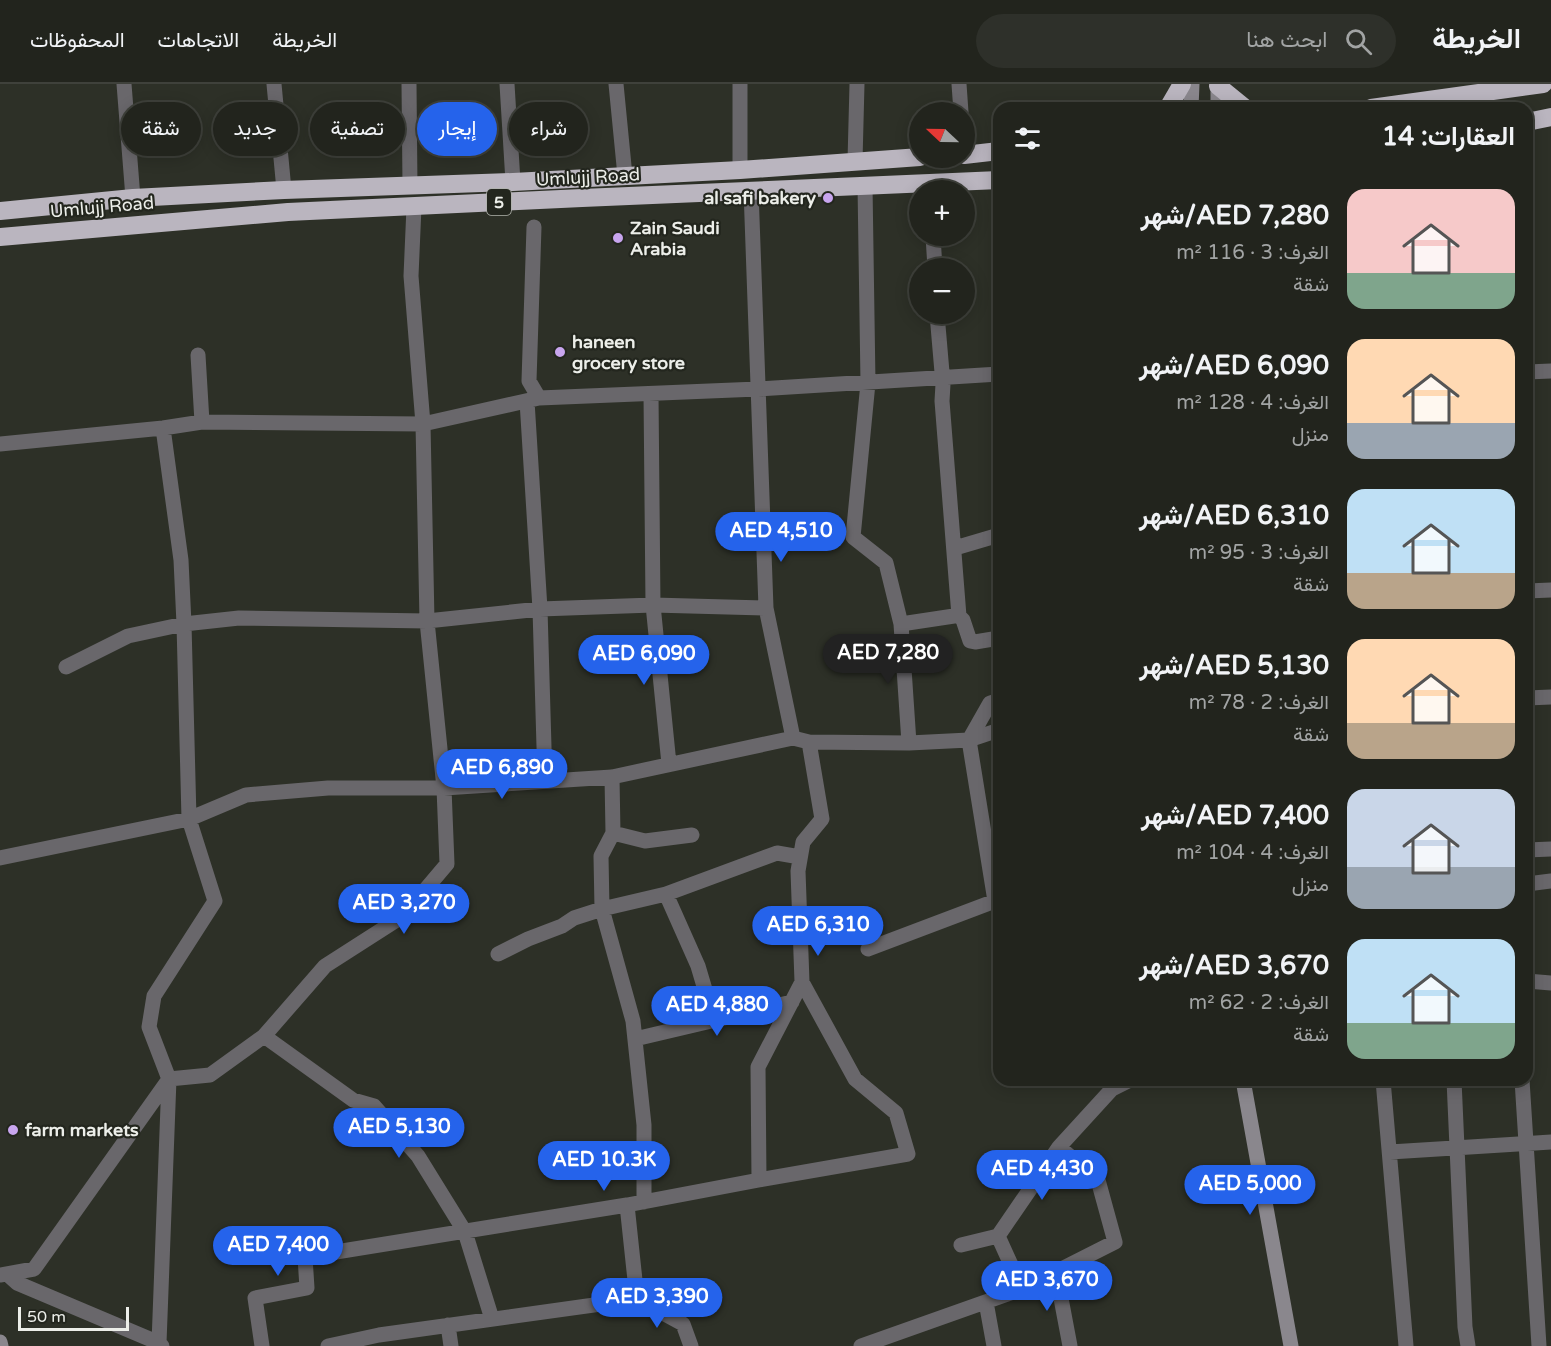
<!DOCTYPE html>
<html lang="ar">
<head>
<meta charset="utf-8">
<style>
	:root { --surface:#22241d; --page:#2e302a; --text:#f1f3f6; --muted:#a2a4a4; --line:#3f413b; --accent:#2563eb }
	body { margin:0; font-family:"Varela Round",Vazirmatn,sans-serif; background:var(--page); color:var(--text); direction:rtl; height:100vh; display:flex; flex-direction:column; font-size:22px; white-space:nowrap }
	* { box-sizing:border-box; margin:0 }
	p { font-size:20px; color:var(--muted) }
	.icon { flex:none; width:33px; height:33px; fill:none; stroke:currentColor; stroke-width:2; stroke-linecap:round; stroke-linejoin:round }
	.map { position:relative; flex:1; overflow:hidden; direction:ltr }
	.panel { position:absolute; left:993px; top:18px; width:540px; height:984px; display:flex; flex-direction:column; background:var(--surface); border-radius:18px; box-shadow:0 3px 15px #0003,0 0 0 2px var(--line); direction:rtl }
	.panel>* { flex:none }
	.top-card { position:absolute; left:18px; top:18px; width:570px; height:54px; direction:rtl; display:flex; gap:12px }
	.needle { width:39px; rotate:292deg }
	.controls { position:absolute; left:909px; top:18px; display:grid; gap:12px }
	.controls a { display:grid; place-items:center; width:66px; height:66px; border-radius:50%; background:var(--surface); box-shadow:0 3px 15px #0003,0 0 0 2px var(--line); font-size:30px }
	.scale { position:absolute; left:18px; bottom:15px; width:111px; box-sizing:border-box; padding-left:6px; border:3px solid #eceee9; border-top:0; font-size:16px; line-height:21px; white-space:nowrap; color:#eceee9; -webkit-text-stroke:4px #23261e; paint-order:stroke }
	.price { position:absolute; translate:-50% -51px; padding:0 14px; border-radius:21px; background:var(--accent); color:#fff; font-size:20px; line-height:39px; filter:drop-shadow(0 2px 3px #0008) }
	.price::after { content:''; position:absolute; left:50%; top:36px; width:18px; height:14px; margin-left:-9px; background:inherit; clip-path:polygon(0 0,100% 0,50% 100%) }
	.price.on { background:#222; color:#fff }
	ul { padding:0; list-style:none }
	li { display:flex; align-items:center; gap:18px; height:150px; padding:0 18px }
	li span { display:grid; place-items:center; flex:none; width:168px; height:120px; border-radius:18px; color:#555 }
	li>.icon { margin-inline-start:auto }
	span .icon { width:72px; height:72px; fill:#fffc; stroke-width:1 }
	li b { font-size:26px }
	h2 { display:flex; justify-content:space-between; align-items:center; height:72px; padding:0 18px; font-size:26px }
	.chip { padding:0 21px; border-radius:27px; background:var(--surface); box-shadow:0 3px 15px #0003,0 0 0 2px var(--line); font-size:21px; line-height:54px }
	.chip.on { background:var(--accent); color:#fff }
	header { display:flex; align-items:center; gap:36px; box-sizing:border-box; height:84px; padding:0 30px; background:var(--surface); border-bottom:2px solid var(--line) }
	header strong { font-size:28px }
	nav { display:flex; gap:33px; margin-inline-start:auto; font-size:21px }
	.search { width:420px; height:54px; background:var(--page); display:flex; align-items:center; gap:15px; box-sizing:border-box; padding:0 21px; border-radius:33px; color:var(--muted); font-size:22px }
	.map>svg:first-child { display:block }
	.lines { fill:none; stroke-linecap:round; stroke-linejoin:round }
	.street { stroke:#69676b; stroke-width:15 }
	.secondary { stroke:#8a878d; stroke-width:15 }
	.highway { stroke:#bab5bf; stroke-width:18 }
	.poi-dot { fill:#c8a5ee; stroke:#23261e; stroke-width:2 }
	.labels { text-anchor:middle; stroke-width:4.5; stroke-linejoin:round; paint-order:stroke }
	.shield { fill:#23261e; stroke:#b0b2ac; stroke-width:1.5 }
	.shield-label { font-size:16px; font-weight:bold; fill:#eceee9 }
	.street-label { font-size:18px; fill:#eceee9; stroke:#23261e }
	.poi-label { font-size:18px; font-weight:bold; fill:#eceee9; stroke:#23261e; text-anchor:start }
</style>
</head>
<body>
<header>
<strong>الخريطة</strong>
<div class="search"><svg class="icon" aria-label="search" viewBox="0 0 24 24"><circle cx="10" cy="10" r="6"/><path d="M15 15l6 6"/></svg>ابحث هنا</div>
<nav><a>الخريطة</a><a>الاتجاهات</a><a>المحفوظات</a></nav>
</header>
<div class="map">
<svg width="1551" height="1262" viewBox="0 0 1551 1262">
	<rect width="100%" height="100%" fill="#2d3027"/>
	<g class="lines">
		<!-- street -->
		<path class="street" d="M124,0L133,114
			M274,0L284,106
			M409,0L410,102
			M507,0L513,98
			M616,0L625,92
			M740,0V86
			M959,0L961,28
			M855,77L857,0
			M865,101L868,299L853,453L886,479L901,540L954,532H959L963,536L970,557L975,558L999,554
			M751,106L766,524L793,654
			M534,143L529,297L539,314
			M933,152L935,184
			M937,230L943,300L942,317L959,532
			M198,271L202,338
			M1527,288L1551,287
			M651,310L653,521L669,680
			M527,317L540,525L545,697
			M0,360L163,344L202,338L423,340L539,314L758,305L999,290
			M955,464L999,451
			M1527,507L1551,506
			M901,540L909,659
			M66,583L128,552L184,540L239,534L427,537L540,525L653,521L766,524
			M1527,614L1551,613
			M612,693L613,749L601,772L602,825L633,937L644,1041V1118
			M613,749L645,757L692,751
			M1527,766L1551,765
			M0,774L189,735L246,711L328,704H444L612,693L793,654L809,658L909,659L969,656L999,646
			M1527,800L1551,797
			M666,810L698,882L714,936
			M868,865L995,817L969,656L990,619L999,616
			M498,870L528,855L562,842L574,834L602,825L666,810L777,769L800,773
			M1527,897L1551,899
			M264,952L353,1016L374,1022L418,1072L465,1148L492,1235
			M635,955L792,918
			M1383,996L1406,1262
			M1454,996L1465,1243L1468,1262
			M1522,996L1539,1262
			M1390,1068L1551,1058
			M759,1096L758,983L802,898
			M627,1121L637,1215
			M998,1152L1022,1205
			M961,1161L998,1152L1059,1063L1112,1005L1130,996
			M1056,1188L1070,1262
			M7,1190L17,1199L159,1259
			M0,1191L34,1185L169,995L149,943L154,912L215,817L189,735L184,540L181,476L163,344
			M986,1218L994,1262
			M448,1241L451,1262
			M162,1262L159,1259L169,995L210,991L264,952L325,882L403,832L447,780L444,704L427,537L423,340L411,192L414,123
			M262,1262L255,1214L307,1204L305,1173L627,1121L759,1096L908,1070L896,1029L855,995L802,898L798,787L803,758L822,735L809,658
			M328,1262L379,1251L637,1215L683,1240L691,1262
			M861,1262L1022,1205L1115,1158L1098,1096L1059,1063"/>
		<!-- secondary -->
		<path class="secondary" d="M1191,24L1192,0
			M1218,24V0
			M1243,996L1291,1262
			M0,1258L1,1262"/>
		<!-- highway -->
		<path class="highway" d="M1218,2L1245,24
			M1168,24L1182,0
			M1371,24L1543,0
			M1527,38L1551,33
			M964,71L999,67
			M0,127L133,114L284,106L513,98L740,86L920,73
			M0,153L288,128L582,114L999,96"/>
	</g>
	<!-- markers -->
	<g class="poi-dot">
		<circle cx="828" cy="114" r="6"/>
		<circle cx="618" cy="154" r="6"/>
		<circle cx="560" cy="268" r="6"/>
		<circle cx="13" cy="1046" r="6"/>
	</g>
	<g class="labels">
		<!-- shield labels -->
		<rect class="shield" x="487" y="105" width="24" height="26" rx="4.5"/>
		<g class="shield-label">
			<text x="499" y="124">5</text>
		</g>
		<!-- street labels -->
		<g class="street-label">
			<text transform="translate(588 93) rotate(-3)" y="6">Umlujj Road</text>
			<text transform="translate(102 123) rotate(-5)" y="6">Umlujj Road</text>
		</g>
		<!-- poi labels -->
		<g class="poi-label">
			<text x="816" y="120" text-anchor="end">al safi bakery</text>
			<text x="630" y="150">Zain Saudi<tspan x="630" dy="21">Arabia</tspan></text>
			<text x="572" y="264">haneen<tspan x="572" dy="21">grocery store</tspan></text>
			<text x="25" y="1052">farm markets</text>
		</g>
	</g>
</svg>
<div class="controls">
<a><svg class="needle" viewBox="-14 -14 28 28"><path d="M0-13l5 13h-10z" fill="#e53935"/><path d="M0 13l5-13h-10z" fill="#a2a4a4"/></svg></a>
<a>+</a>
<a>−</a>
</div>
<div class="scale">50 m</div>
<b class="price" style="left:781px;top:479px">AED 4,510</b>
<b class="price on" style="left:888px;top:601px">AED 7,280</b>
<b class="price" style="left:644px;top:602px">AED 6,090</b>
<b class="price" style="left:502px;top:716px">AED 6,890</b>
<b class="price" style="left:404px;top:851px">AED 3,270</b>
<b class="price" style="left:818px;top:873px">AED 6,310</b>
<b class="price" style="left:717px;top:953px">AED 4,880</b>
<b class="price" style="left:399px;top:1075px">AED 5,130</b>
<b class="price" style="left:604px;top:1108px">AED 10.3K</b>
<b class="price" style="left:1042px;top:1117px">AED 4,430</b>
<b class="price" style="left:1250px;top:1132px">AED 5,000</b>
<b class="price" style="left:278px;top:1193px">AED 7,400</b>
<b class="price" style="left:1047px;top:1228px">AED 3,670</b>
<b class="price" style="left:657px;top:1245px">AED 3,390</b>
<div class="top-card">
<a class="chip">شراء</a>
<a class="chip on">إيجار</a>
<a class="chip">تصفية</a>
<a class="chip">جديد</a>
<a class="chip">شقة</a>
</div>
<section class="panel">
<h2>العقارات: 14<svg class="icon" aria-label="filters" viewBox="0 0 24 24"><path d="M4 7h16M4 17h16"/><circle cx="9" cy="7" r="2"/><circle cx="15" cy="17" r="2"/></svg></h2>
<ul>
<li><span style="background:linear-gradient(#f6c9c9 70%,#7fa58c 0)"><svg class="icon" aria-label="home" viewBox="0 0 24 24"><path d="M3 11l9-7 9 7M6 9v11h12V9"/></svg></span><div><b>AED 7,280/شهر</b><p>الغرف: 3 · 116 m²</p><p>شقة</p></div></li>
<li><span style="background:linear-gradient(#ffd9b3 70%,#9aa5b1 0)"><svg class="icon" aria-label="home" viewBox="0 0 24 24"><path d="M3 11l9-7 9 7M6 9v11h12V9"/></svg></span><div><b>AED 6,090/شهر</b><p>الغرف: 4 · 128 m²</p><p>منزل</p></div></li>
<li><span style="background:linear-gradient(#bfe0f5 70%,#b9a48a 0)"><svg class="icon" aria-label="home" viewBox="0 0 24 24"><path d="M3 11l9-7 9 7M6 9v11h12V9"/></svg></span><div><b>AED 6,310/شهر</b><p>الغرف: 3 · 95 m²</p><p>شقة</p></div></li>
<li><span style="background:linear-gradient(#ffd9b3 70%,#b9a48a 0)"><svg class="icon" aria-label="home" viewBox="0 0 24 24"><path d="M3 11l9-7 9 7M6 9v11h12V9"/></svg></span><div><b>AED 5,130/شهر</b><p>الغرف: 2 · 78 m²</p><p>شقة</p></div></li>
<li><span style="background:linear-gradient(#c9d6e8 65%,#9aa5b1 0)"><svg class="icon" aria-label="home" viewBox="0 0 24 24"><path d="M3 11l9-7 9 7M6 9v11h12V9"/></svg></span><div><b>AED 7,400/شهر</b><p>الغرف: 4 · 104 m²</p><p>منزل</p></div></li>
<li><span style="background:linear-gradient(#bfe0f5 70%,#7fa58c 0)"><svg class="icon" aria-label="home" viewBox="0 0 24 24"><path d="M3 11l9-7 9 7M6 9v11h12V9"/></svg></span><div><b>AED 3,670/شهر</b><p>الغرف: 2 · 62 m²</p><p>شقة</p></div></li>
</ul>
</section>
</div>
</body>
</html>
